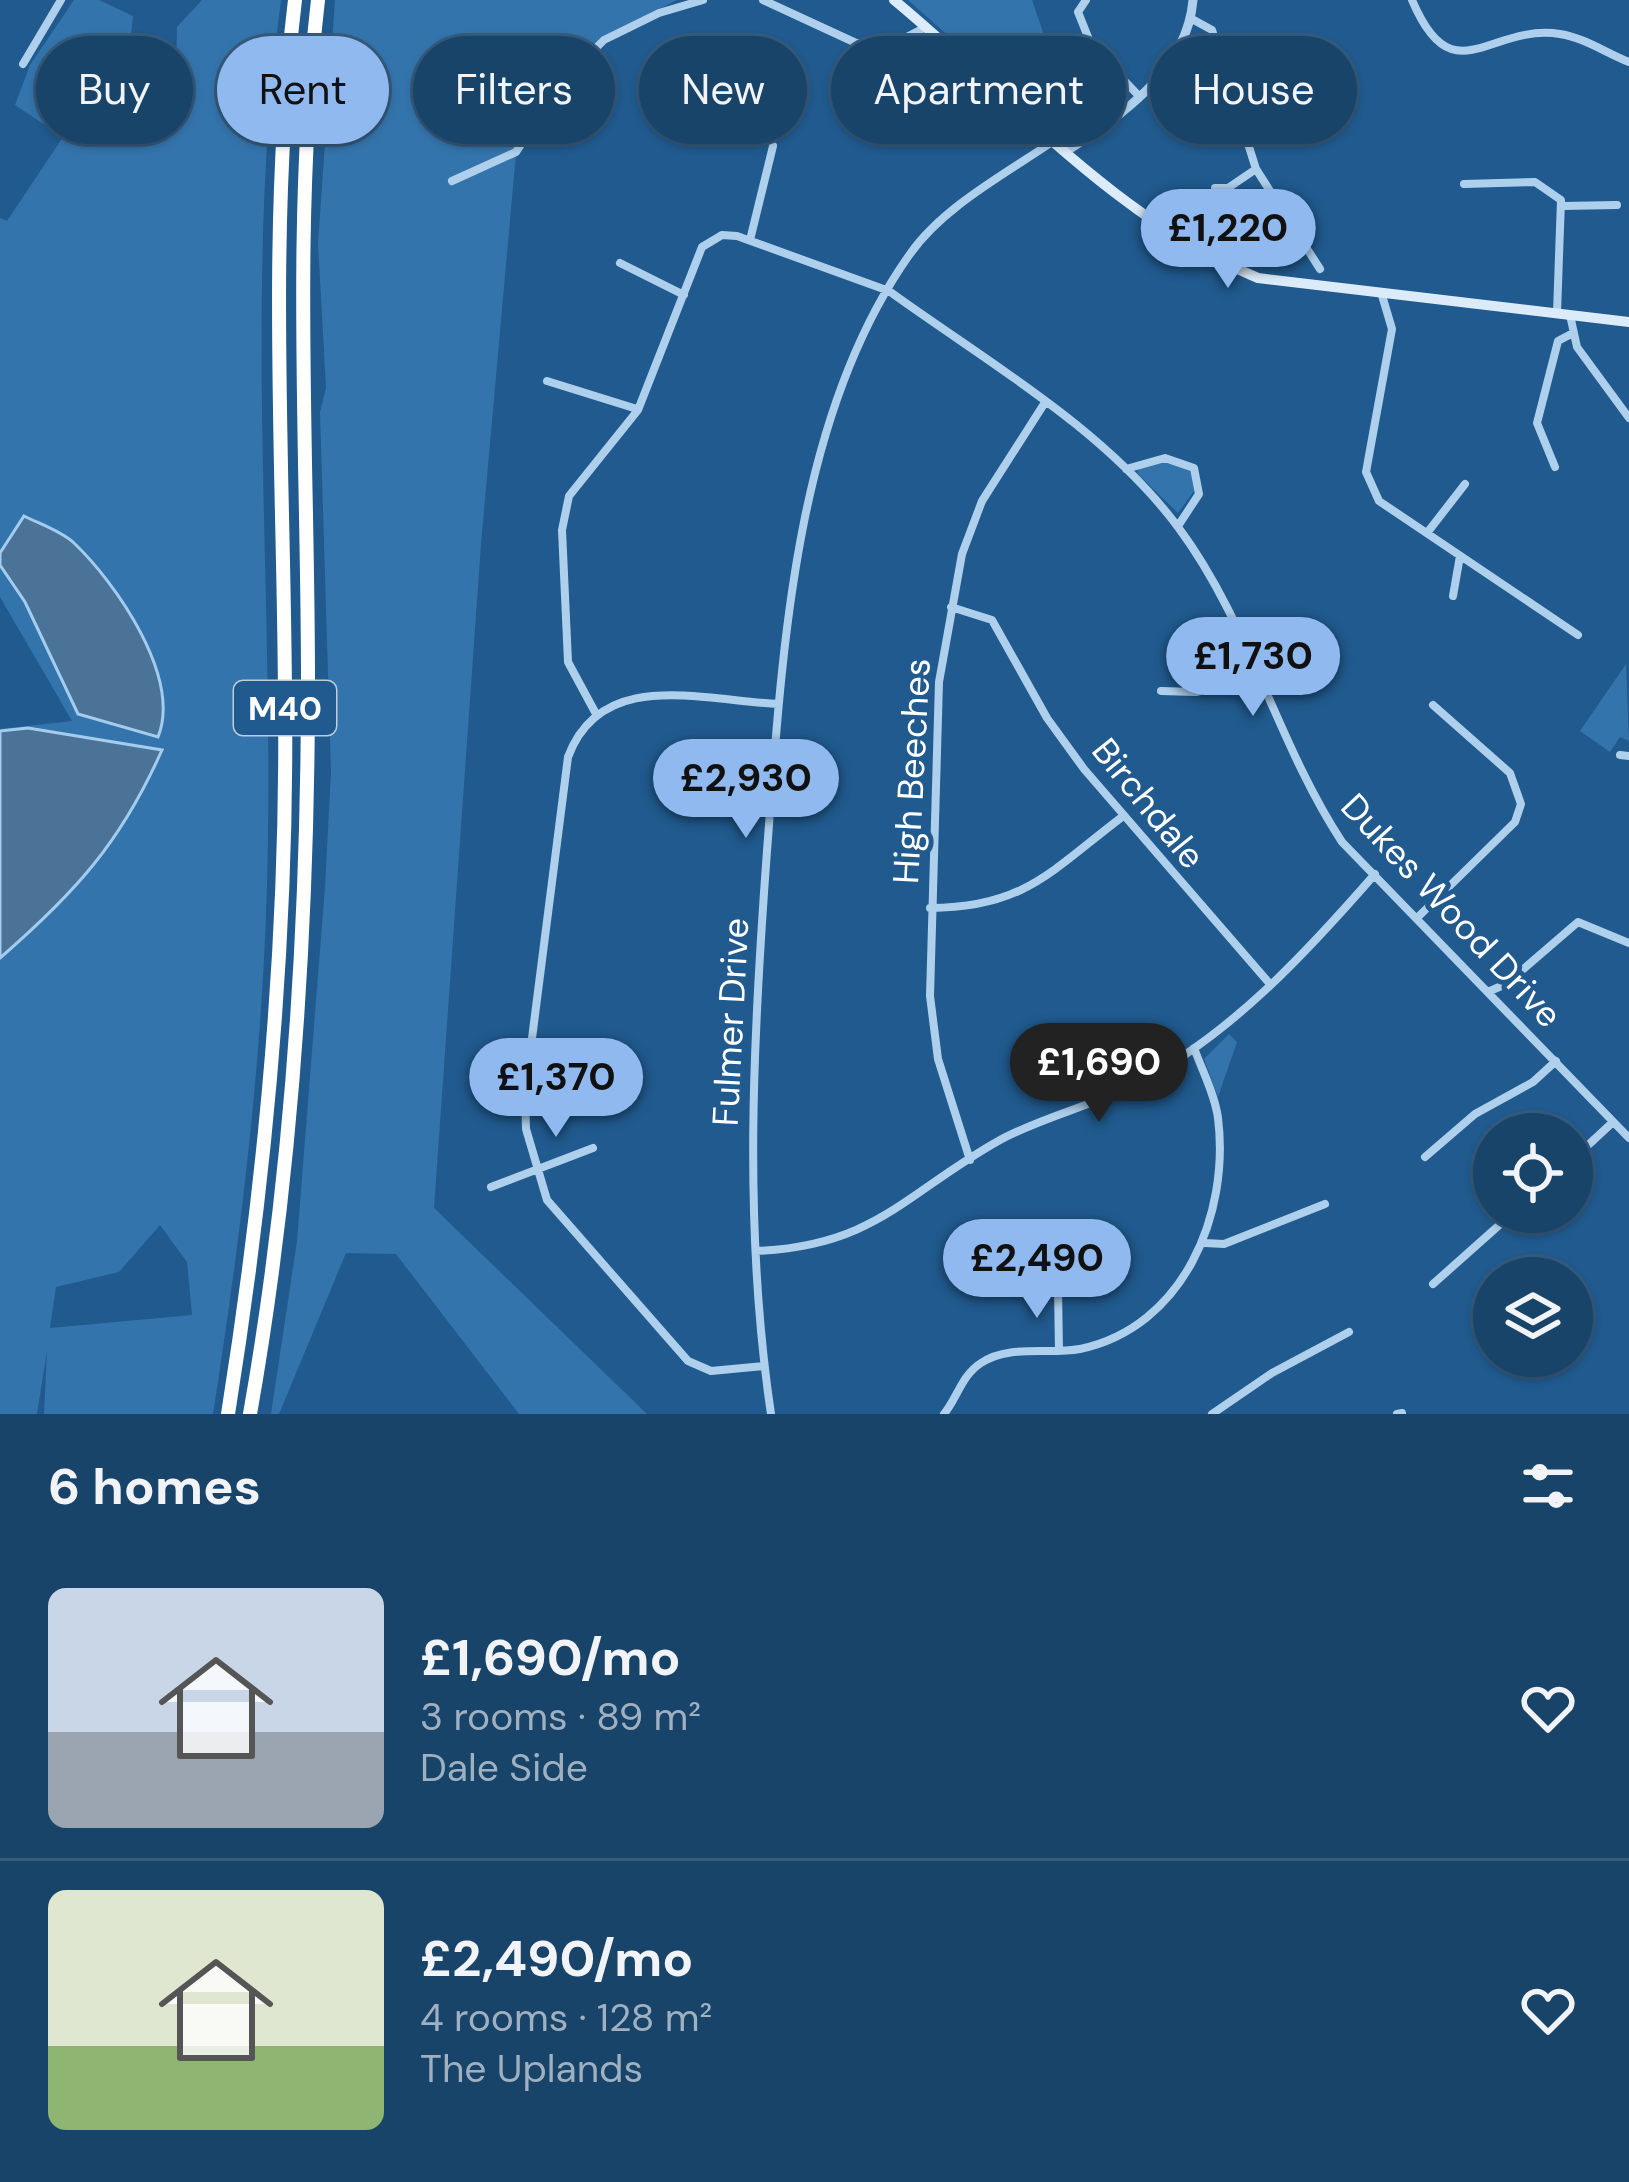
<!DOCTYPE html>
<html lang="en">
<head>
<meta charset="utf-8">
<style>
	:root { --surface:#18446a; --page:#254e72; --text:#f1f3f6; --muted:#9fb0c1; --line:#365c7e; --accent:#90b9f0 }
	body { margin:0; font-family:"DM Sans",sans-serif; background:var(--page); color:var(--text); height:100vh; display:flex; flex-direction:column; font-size:45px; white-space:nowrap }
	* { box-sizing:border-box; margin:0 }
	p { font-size:39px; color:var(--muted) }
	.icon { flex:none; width:66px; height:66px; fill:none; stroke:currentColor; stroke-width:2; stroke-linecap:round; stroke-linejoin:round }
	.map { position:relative; height:1414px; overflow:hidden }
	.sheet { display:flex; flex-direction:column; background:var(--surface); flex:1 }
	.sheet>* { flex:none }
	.banner { position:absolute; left:36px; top:36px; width:1557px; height:108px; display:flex; gap:24px }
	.tools { position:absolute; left:1473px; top:1113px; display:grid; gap:24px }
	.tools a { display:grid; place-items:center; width:120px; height:120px; border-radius:50%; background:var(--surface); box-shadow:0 3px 9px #0004,0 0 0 3px var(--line); font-size:60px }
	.price { position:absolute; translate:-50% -102px; padding:0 27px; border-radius:42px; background:var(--accent); color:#111; font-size:39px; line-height:78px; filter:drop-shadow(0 3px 6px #0008) }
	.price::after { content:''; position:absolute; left:50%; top:72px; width:36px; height:27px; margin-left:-18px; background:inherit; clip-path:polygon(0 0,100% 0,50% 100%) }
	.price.selected { background:#222; color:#fff }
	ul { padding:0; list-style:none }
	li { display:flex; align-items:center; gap:36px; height:300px; padding:0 48px }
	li+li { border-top:3px solid var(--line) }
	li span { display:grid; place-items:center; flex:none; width:336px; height:240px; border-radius:18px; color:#555 }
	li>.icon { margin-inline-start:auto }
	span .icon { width:144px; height:144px; fill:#fffc; stroke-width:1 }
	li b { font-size:51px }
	h2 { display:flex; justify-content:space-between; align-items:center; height:144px; padding:0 48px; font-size:51px }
	.chip { padding:0 42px; border-radius:54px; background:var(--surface); box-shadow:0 3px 9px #0004,0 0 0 3px var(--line); font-size:42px; line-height:108px }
	.chip.selected { background:var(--accent); color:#111 }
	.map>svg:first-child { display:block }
	.green { fill:#3474ac; fill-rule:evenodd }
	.water { fill:#4b7398; stroke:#a3ccee; stroke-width:3 }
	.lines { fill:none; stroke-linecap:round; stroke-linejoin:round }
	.minor { stroke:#afd0ec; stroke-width:8 }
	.tertiary { stroke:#afd0ec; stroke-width:9 }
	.secondary { stroke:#dbebf9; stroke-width:10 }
	.motorway { stroke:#fff; stroke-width:14 }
	.labels { text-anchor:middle; stroke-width:10; stroke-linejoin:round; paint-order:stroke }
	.shield { fill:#205a8e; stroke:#bccedd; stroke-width:3 }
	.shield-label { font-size:33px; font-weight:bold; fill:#fff }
	.street-label { font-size:36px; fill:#fff; stroke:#205a8e }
</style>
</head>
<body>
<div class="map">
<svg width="1629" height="1414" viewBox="0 0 1629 1414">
	<rect width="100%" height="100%" fill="#205a8e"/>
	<!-- green -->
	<path class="green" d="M74,0H99L133,16L129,53L176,70L177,27L202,0H281C244,276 272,558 268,836C266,1031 243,1222 213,1414H44L47,1351L37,1414H0V729L72,721L0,597V218L7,221L63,137L15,105L30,65ZM160,1225L187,1262L192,1315L50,1328L56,1287L119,1272Z
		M335,0H677L612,33L517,142L481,544L434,1208L647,1414H519L396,1254L346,1253L279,1414H271L297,1241L325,887L331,772L320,412L326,388L318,243Z
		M908,0H1032L1062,88L1035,113Z
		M1171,459L1193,473L1197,487L1178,513L1137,473L1141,464Z
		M1626,664L1629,741L1620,737L1610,752L1580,731Z
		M1229,1034L1237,1042L1218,1097L1204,1059Z"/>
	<!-- water -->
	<path class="water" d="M24,516C40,524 61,531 74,543C115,582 182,677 158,737L78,714L25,602L0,565V553Z
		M28,728L162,750C121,842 76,892 0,958V731Z"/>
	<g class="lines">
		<!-- minor -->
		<path class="minor" d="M763,0L856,43H895L926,27
			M1086,0L1078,12L1092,47L1139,96
			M1412,0C1453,97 1489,23 1560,34C1585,38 1606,53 1629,62
			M1192,19L1212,30L1256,169L1320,269
			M23,64L61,0
			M452,181L516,152L561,83L604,40L659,13L703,0
			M1464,184L1535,182L1561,200L1557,313
			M1215,188H1228L1256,169
			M1563,206L1617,205
			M750,240L773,146
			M620,263L684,295
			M1381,292L1392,329L1366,472L1379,501L1578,635
			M1570,315L1577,347L1629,418
			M547,381L637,409
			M1555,467L1537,423L1558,341L1573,333
			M1126,469L1165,458L1194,468L1199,494L1178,526
			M1427,533L1465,484
			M1453,596L1460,556
			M951,607L992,620L1047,718L1084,769L1269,983
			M1161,691L1196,692L1258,678
			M595,712L568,662L562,530L569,496L638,410L702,247L722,235L737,236L889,291C987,362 1104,428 1178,527C1249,622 1277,743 1342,842L1629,1138
			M1620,755L1629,756
			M930,908C1024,908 1052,870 1122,817
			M1418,917L1515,822L1521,804L1510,773L1433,705
			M1490,991L1506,984L1578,922L1629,943
			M1425,1157L1475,1114L1533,1082L1556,1061
			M970,1160L938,1059L930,996L939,682L962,554L982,501L1044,404
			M1572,1160L1613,1122
			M491,1187L593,1148
			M1205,1243L1224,1244L1325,1204
			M756,1251C876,1246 905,1193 1000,1140C1042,1117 1092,1106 1135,1084C1229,1037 1307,952 1375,874
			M1433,1284L1514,1212
			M1058,1290L1059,1351
			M764,1366L711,1371L688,1361L547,1200L526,1129L525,1093L568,757C601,668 701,700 778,704
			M771,1414C743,1226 753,1039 767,851C782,658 793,418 910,254C943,207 1005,174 1052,142
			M944,1414C958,1397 961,1376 981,1363C1009,1344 1049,1355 1080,1349C1184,1327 1230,1214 1218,1118C1215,1095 1202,1070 1194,1048
			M1212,1414L1272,1373L1349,1332
			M1397,1414L1402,1413"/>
		<!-- tertiary -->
		<path class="tertiary" d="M1065,152C1121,116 1187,71 1193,0"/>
		<!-- secondary -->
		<path class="secondary" d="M894,0C1010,96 1116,220 1258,278L1629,322"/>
		<!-- motorway -->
		<path class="motorway" d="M228,1414C266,1177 288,939 285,699C284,466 267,232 295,0
			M250,1414C293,1171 308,927 308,681C308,453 292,227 318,0"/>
	</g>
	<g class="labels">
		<!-- shield labels -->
		<rect class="shield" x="234" y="681" width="102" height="54" rx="9"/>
		<g class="shield-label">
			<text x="285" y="720">M40</text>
		</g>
		<!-- street labels -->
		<g class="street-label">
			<text transform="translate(911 771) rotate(-87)" y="13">High Beeches</text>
			<text transform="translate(1149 803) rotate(51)" y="13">Birchdale</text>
			<text transform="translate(1452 910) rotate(47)" y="13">Dukes Wood Drive</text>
			<text transform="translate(730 1022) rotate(-87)" y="13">Fulmer Drive</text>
		</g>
	</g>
</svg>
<div class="tools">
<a><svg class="icon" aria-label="locate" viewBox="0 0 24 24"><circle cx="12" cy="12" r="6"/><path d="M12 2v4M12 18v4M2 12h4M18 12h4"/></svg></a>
<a><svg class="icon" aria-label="layers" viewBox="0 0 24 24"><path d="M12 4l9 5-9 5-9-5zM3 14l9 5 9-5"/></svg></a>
</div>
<b class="price" style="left:1228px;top:291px">£1,220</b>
<b class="price" style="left:1253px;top:719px">£1,730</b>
<b class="price" style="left:746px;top:841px">£2,930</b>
<b class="price selected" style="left:1099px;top:1125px">£1,690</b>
<b class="price" style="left:556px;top:1140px">£1,370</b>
<b class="price" style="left:1037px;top:1321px">£2,490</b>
<div class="banner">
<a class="chip">Buy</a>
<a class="chip selected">Rent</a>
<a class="chip">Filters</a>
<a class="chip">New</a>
<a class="chip">Apartment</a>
<a class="chip">House</a>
</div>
</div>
<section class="sheet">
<h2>6 homes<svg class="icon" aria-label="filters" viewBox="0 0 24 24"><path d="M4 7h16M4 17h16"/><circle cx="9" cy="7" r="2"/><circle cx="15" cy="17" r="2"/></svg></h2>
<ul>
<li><span style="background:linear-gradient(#c9d6e8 60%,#9aa5b1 0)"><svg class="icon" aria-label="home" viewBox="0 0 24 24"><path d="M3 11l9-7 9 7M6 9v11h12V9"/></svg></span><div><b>£1,690/mo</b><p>3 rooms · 89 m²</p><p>Dale Side</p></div><svg class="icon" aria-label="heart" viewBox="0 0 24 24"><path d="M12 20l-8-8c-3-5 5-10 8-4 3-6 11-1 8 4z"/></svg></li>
<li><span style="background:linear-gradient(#dfe7d0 65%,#8fb573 0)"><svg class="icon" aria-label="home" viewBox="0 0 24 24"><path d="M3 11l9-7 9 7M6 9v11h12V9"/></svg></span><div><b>£2,490/mo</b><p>4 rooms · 128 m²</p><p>The Uplands</p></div><svg class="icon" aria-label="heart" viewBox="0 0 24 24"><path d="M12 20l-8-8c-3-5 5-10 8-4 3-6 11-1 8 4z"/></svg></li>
</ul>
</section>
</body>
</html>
